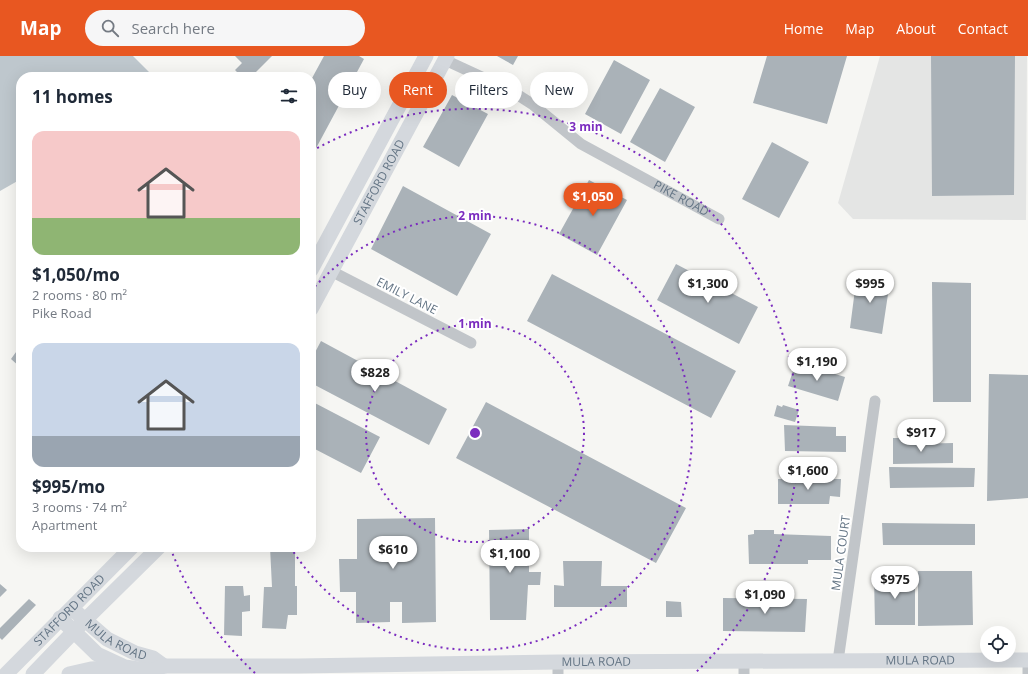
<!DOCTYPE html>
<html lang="en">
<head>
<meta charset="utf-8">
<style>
	:root { --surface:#fff; --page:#f6f6f7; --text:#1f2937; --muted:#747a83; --accent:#e85721 }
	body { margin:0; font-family:"Open Sans",sans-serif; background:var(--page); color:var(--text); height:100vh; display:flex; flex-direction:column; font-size:15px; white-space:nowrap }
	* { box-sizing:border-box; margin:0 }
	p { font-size:13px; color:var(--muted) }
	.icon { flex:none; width:22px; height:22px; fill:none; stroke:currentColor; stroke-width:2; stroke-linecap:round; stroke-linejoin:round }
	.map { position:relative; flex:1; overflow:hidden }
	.sheet { position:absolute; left:16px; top:16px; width:300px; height:480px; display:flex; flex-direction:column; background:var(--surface); border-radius:16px; box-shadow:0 4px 16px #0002 }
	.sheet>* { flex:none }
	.hud { position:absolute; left:328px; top:16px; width:380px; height:36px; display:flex; gap:8px }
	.tools { position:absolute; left:980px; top:570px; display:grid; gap:8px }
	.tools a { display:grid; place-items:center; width:36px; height:36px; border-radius:50%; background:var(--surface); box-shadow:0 4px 16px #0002; font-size:20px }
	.price { position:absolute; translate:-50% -34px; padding:0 9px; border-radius:14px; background:#fff; color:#222; font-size:13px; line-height:26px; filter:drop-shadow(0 1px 2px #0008) }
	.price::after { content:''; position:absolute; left:50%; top:24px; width:12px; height:9px; margin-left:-6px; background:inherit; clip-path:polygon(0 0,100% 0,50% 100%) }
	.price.current { background:var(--accent); color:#fff }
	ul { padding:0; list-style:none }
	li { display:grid; align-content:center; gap:8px; height:212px; padding:0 16px }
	li span { display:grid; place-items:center; height:124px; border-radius:12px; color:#555 }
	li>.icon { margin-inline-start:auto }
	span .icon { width:72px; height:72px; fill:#fffc; stroke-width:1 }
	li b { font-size:17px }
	h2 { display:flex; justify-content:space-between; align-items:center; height:48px; padding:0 16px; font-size:17px }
	.chip { padding:0 14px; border-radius:18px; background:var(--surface); box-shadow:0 4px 16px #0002; font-size:14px; line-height:36px }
	.chip.current { background:var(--accent); color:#fff }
	header { display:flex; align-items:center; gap:24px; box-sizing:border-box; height:56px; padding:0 20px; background:var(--accent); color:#fff }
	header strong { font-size:19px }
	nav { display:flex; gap:22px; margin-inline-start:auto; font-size:14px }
	.search { width:280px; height:36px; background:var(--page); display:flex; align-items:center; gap:10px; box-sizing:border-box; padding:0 14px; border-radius:22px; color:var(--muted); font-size:15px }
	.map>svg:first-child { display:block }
	.built { fill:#e4e5e4 }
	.water { fill:#bec7cd }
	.building { fill:#aab2b8 }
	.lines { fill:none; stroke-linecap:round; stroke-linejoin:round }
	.street { stroke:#c1c5c9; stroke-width:11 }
	.secondary { stroke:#d4d8dd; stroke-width:15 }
	.ring { fill:none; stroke:#7b2cbf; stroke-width:2; stroke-dasharray:2 4 }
	.labels { text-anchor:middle; stroke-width:4; stroke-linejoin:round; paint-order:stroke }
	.street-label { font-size:12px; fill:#647585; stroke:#fff }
	.centre { fill:#7b2cbf; stroke:#fff; stroke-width:2 }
	.ring-label { font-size:12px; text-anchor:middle; font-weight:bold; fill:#7b2cbf; stroke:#fff; stroke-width:4; stroke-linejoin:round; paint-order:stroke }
</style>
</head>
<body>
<header>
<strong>Map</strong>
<div class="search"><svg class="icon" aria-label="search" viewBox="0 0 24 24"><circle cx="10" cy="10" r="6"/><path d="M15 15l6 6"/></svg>Search here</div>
<nav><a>Home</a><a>Map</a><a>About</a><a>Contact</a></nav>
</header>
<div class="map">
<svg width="1028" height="618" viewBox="0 0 1028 618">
	<rect width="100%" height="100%" fill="#f6f6f3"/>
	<!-- built -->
	<path class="built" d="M880,0H1027L1026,164L853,163L838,147Z"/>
	<!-- water -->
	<path class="water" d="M0,0H133L154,21H21V123L0,135Z"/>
	<!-- building -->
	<path class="building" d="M235,0H272L251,21H242L235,14L242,7Z
		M324,0H359L364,3L314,96L311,94V24Z
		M497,0H518L513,9Z
		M767,0H847L827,68L753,47Z
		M931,0H1015L1014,139L932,140Z
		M614,4L650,24L621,78L585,58Z
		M660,32L695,51L665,106L630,86Z
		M452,39L488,58L459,111L423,91Z
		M772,86L809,106L779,162L742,143Z
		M589,124L627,144L597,199L559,178Z
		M403,130L491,178L457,240L371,193Z
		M676,208L758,251L739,288L657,244Z
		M552,218L736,315L711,362L527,265Z
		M857,218L890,225L882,278L850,272Z
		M932,226L971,227V346H933Z
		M321,285L447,353L429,389L311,327V304Z
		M21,289V312L11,303Z
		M796,306L845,321L838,345L788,330Z
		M989,318L1028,319V442L987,445Z
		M311,345L380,381L361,417L311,391Z
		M486,346L686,452L656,507L456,402Z
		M777,349L782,351L783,349L799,354L795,366L774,360Z
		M784,369L836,371V380H846V396L785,395Z
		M893,382H911V388L953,387V407L893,408Z
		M889,411L975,412L974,431L890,432Z
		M778,423H841L840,441L830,440L829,448H778Z
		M435,462L436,566L402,567V546H390V566L356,567V536H340L339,503H357V463Z
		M882,467L975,468V489H883Z
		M529,473V516H541L540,529H528L526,564H490L489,474Z
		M754,474H774V478L831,480V504H808V508H749L748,479L754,478Z
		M270,491H295V530H297V559H288L286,573L262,572L264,531H272Z
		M563,505H602L601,530H627V551H554V529L564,530Z
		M918,515H972L973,569L918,570Z
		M915,518V569H875L874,520Z
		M0,528L7,534L0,541Z
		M225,530H243L244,540L250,539V555L242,556V580L224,579Z
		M723,542L807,543L805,576L723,575Z
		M29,543L36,549L2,584L0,582V572Z
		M666,545L681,546L682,561H666Z"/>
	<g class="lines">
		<!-- street -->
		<g class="street">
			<path id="s1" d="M445,4L510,34L532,48L581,88L719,163"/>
			<path d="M331,215L471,287"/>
			<path d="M838,605L875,345"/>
			<path d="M558,606V618"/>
			<path d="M744,618V605"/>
			<path d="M1028,618V604"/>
		</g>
		<!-- secondary -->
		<g class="secondary">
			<path d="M311,214L426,0"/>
			<path id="s2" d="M311,253L447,0"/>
			<path id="s3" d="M77,557L107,583L135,597L153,602L164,610"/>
			<path id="s4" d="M60,562L97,598L125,611L151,615L164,610H298L558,606L1028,604"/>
			<path id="s5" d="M6,618L132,491"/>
			<path d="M33,618L85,564L159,491"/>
			<path d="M69,618L91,613L123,611"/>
		</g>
	</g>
	<!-- distance rings -->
	<g class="ring">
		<circle cx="475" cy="377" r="109"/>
		<path d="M311 235A217 217 0 1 1 291 492"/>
		<path d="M255 617A326 326 0 0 1 170 491M312 95A326 326 0 0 1 695 617"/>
	</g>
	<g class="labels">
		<!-- street labels -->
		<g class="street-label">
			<text dy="4" stroke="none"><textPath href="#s2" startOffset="144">STAFFORD ROAD</textPath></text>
			<text dy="4" stroke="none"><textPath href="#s1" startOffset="275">PIKE ROAD</textPath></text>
			<text transform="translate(407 240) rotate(27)" y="4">EMILY LANE</text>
			<text transform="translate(841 497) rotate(-82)" y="4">MULA COURT</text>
			<text dy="4" stroke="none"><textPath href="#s5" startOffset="90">STAFFORD ROAD</textPath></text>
			<text dy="4" stroke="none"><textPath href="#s3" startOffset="48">MULA ROAD</textPath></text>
			<text dy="4" stroke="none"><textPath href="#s4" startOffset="879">MULA ROAD</textPath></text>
			<text dy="4" stroke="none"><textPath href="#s4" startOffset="555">MULA ROAD</textPath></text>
		</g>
	</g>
	<circle cx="475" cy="377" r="6" class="centre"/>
	<g class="ring-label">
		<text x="586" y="75">3 min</text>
		<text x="475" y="164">2 min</text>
		<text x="475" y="272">1 min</text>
	</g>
</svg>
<div class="tools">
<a><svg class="icon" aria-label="locate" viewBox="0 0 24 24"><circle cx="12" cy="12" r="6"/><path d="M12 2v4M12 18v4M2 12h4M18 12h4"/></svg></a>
</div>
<b class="price current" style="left:593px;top:161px">$1,050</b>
<b class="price" style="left:708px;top:248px">$1,300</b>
<b class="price" style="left:870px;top:248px">$995</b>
<b class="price" style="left:817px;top:326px">$1,190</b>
<b class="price" style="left:375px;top:337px">$828</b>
<b class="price" style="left:921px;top:397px">$917</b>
<b class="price" style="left:808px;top:435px">$1,600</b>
<b class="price" style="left:393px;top:514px">$610</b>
<b class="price" style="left:510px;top:518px">$1,100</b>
<b class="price" style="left:895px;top:544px">$975</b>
<b class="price" style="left:765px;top:559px">$1,090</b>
<div class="hud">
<a class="chip">Buy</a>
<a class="chip current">Rent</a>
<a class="chip">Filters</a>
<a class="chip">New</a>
</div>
<section class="sheet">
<h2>11 homes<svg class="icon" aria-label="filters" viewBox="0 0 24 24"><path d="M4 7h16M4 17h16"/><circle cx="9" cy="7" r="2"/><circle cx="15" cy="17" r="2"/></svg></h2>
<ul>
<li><span style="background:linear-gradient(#f6c9c9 70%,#8fb573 0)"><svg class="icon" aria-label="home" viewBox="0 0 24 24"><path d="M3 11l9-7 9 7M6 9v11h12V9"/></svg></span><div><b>$1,050/mo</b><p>2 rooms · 80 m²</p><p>Pike Road</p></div></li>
<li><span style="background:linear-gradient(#c9d6e8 75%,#9aa5b1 0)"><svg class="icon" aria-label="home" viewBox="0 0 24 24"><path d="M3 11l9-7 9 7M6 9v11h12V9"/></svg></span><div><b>$995/mo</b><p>3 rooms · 74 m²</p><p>Apartment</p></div></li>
</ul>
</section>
</div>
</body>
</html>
